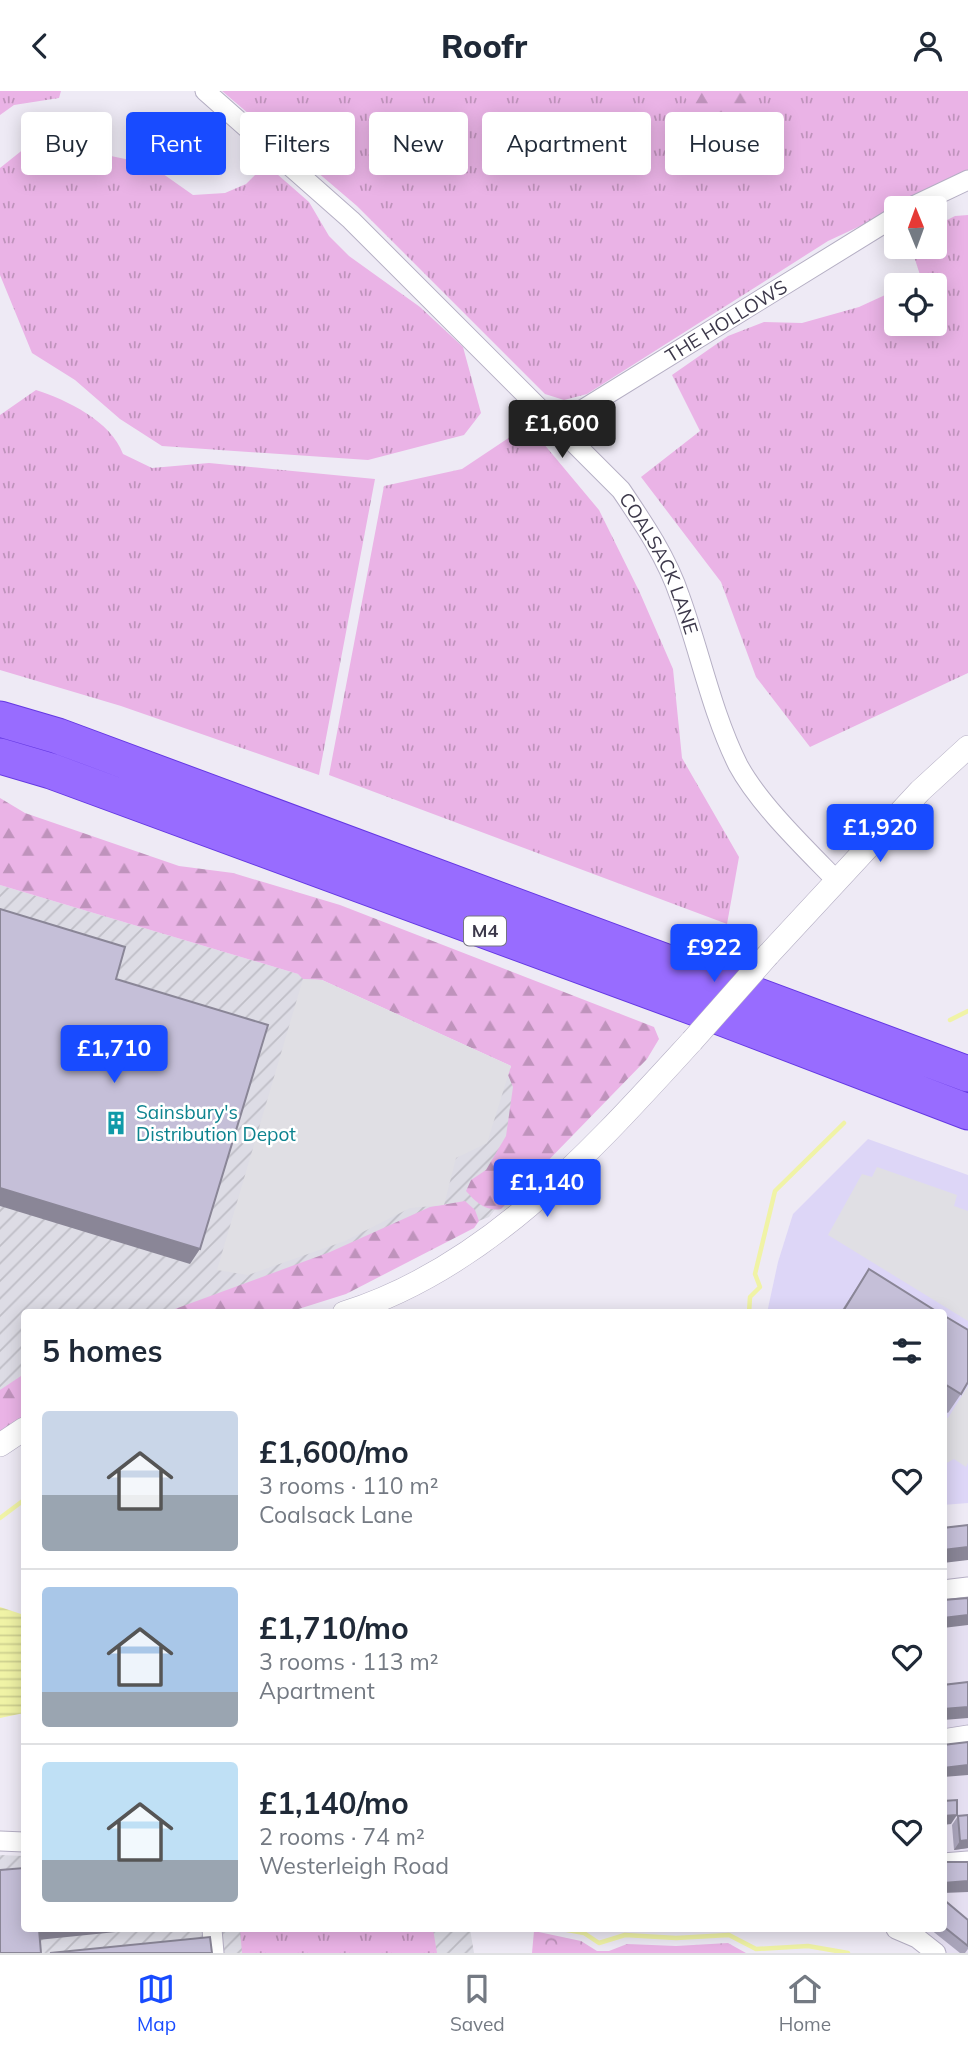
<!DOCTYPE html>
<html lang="en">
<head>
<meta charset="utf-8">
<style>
	:root { --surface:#fff; --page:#f2f2f3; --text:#1f2937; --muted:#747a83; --line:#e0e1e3; --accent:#184bff }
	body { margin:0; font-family:Mulish,sans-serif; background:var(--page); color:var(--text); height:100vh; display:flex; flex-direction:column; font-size:26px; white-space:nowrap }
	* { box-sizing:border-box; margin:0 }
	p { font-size:23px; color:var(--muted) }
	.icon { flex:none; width:38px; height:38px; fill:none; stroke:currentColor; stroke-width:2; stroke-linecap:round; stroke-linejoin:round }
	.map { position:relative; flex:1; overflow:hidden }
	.side { position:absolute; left:21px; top:1218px; width:926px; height:623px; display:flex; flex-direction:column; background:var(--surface); border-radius:7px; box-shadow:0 4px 18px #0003 }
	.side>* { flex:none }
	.guide { position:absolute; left:21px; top:21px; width:928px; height:63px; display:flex; gap:14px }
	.needle { width:46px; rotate:359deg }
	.buttons { position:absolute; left:884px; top:105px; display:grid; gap:14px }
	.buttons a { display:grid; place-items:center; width:63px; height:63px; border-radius:7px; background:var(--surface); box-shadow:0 4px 18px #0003; font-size:35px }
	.price { position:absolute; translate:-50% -60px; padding:0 16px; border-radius:7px; background:var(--accent); color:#fff; font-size:23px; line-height:46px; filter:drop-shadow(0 2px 4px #0008) }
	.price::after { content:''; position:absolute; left:50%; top:42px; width:21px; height:16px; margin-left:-10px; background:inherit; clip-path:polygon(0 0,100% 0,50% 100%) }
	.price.on { background:#222; color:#fff }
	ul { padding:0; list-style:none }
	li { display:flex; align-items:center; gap:21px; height:175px; padding:0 21px }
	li+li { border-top:2px solid var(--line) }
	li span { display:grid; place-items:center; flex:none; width:196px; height:140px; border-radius:7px; color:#555 }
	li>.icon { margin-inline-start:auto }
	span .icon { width:84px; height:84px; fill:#fffc; stroke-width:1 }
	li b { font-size:30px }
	h2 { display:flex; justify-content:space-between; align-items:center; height:84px; padding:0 21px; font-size:30px }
	.tag { padding:0 24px; border-radius:7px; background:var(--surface); box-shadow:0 4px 18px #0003; font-size:24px; line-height:63px }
	.tag.on { background:var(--accent); color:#fff }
	header { display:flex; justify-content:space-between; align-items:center; height:91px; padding:0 21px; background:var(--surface); font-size:32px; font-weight:800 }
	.tab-bar { display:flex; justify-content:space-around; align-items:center; height:98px; border-top:2px solid var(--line); background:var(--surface); font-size:19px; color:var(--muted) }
	.tab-bar a { display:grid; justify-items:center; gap:4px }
	.tab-bar .on { color:var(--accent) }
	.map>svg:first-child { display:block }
	.residential { fill:#e5dff1 }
	.commercial { fill:#ddd6f7 }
	.industrial { fill:url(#industrial-furrows) }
	.grass { fill:url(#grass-tufts) }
	.forest { fill:url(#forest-firs) }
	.park { fill:url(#park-crowns) }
	.parking { fill:#e0dfe4 }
	.water { fill:url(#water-rules) }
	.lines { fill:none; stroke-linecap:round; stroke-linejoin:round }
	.stream { stroke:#f0f3a6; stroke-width:4.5 }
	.minor-casing { stroke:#b5afc4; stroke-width:21 }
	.tertiary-casing { stroke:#b5afc4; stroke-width:24 }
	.motorway-casing { stroke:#6438e2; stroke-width:37 }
	.minor { stroke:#fff; stroke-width:19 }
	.tertiary { stroke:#fff; stroke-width:23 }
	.motorway { stroke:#986cff; stroke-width:35 }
	.tertiary-bridge-casing { stroke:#b5afc4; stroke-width:24; stroke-linecap:butt }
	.tertiary-bridge { stroke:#fff; stroke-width:23 }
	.wall { fill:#a9a4ba }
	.shaded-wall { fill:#8a8697 }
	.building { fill:#c5bfd8; stroke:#8a8697; stroke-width:2 }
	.labels { text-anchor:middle; stroke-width:5; stroke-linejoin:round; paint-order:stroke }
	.shield { fill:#fff; stroke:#767480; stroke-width:2 }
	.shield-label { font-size:18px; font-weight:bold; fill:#3c384a }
	.street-label { font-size:19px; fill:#3c384a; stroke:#fff }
	.culture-label { font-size:19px; fill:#0d838f; stroke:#fff; text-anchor:start }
</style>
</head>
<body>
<header><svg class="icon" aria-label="back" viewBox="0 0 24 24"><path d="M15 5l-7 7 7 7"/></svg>Roofr<svg class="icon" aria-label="person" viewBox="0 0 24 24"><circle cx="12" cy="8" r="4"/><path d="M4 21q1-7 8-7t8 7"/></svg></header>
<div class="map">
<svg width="968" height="1862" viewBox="0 0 968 1862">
	<defs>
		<pattern id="industrial-furrows" width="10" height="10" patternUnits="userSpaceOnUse" patternTransform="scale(1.75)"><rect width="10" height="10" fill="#dddce5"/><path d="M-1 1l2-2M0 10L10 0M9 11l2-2" fill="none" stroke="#bfbec6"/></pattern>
		<pattern id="grass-tufts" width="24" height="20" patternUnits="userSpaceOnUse" patternTransform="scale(1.75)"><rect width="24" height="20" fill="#eab3e6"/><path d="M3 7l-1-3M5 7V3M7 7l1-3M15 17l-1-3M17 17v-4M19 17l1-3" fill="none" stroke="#bf93bc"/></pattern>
		<pattern id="forest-firs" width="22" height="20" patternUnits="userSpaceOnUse" patternTransform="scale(1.75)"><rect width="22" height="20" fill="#eab3e6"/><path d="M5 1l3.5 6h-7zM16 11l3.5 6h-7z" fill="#bf93bc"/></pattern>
		<pattern id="park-crowns" width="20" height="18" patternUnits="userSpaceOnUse" patternTransform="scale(1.75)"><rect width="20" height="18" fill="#eab3e6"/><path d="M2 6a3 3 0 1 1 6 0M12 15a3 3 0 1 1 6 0" fill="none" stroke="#bf93bc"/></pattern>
		<pattern id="water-rules" width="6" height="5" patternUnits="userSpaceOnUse" patternTransform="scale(1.75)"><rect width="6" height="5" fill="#f0f3a6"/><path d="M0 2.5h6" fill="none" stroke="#cfd190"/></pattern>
	</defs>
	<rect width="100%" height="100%" fill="#eeeaf5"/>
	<!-- residential -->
	<path class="residential" d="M968,1517V1862H946L908,1838H943V1519Z"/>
	<!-- commercial -->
	<path class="commercial" d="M868,1048L968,1084V1412L943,1414V1222H767L778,1171L793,1123Z"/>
	<!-- industrial -->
	<path class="industrial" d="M0,794L308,886L582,1010L489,1126L239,1221L24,1222V1306L0,1326Z
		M0,1764L24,1765V1838H470L474,1862H0Z"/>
	<!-- grass -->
	<path class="grass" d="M0,0H61L59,7L14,14L0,24Z
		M222,0H968V85L828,150L587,303L564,309L545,303L357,115Z
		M35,49L149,73L193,104L225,102L246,93L259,80L277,83L309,111L329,145L349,165L420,216L463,256L481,322L464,344L368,369L162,355L120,328L75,289L32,262L0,184V77Z
		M968,124V582L810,656L756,586L721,491L641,386L700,340L672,284L728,245L764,231L802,232L859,216L896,199V233H934V194H905L921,187L911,156H934L935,135L955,125Z
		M36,299C67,309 111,330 123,363L152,377L209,372L375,388L319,684L121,615L0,579V324Z
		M528,334L599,419L640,502L673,578L682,667L739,766L727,833L329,684L384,395L462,378Z
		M240,1838H433L437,1862H242Z"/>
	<!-- forest -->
	<path class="forest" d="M681,0H744C753,22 758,44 770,64L760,75L743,80L739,53C715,41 695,23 681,0Z
		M0,707L25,722L179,775L233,782L340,814L654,936L659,948L647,968L501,1118C485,1121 475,1110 466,1100L471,1089L486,1079L506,1045L513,996L508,984L511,975L322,889L303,888L298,883L0,794Z
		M465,1110L475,1119L479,1130L474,1137L346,1203L289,1221L164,1222L330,1161L430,1116Z
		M24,1283V1326L0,1342V1299Z"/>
	<!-- park -->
	<path class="park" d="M534,1840L581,1850L597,1860H609L627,1853L676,1855L728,1852L746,1862H532Z"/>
	<!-- parking -->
	<path class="parking" d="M303,888L322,889L511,975L487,1052L456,1067L444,1114L410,1117L345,1150L248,1184L217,1179Z
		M877,1076L957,1104L954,1115L968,1120V1230L828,1144L862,1083L872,1086Z
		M968,1295V1372L966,1376L954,1368L943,1374V1325L948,1327Z"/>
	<!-- water -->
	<path class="water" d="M0,1516L24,1524V1622L0,1627Z"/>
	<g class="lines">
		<!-- stream -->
		<path class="stream" d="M950,929L968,920
			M749,1222L750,1206L760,1196L755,1183L775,1100L844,1032
			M0,1427L24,1409
			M562,1838L584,1842L599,1852L625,1844L676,1847L729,1844L756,1858L808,1855L848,1862"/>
		<!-- minor casing -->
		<g class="minor-casing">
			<g id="minor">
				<path id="s1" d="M205,0L351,129L621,399C644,433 667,467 680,506C700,561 712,622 738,674C759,713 804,756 835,788"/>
				<path d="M909,117L968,89"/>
				<path id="s2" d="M556,335L896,125"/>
				<path d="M943,1499L968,1496"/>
				<path d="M943,1648L968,1644"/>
				<path d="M0,1750L24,1751"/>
				<path d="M943,1772L968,1770"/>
				<path d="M212,1838L214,1862"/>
				<path d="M896,1838L917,1847L936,1862"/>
			</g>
		</g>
		<!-- tertiary casing -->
		<g class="tertiary-casing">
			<path id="tertiary" d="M768,864L920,700L968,656
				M344,1222C488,1177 593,1058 692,950
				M0,1354L24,1338"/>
		</g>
		<!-- motorway casing -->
		<g class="motorway-casing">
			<path id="motorway" d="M0,628L58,645L968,983
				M0,665L51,680L701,919L968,1021"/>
		</g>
		<!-- minor -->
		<use href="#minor" class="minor"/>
		<!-- tertiary -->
		<use href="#tertiary" class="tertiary"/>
		<!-- motorway -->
		<use href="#motorway" class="motorway"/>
		<!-- tertiary-bridge casing -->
		<g class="tertiary-bridge-casing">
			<path id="tertiary-bridge" d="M692,950L768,864"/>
		</g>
		<!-- tertiary-bridge -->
		<use href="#tertiary-bridge" class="tertiary-bridge"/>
	</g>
	<!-- wall -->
	<path class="wall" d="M869,1178L939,1222H840Z
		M943,1224L961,1303L948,1322L943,1319Z
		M958,1725L968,1757L954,1759L952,1734Z
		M943,1808L968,1829V1858L965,1862H960L930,1838H943Z"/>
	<!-- shaded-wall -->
	<path class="shaded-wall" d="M0,1097L200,1158L190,1173L0,1115Z
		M968,1456V1469L943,1472V1459Z
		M968,1524V1534L943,1537V1527Z
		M968,1616V1627L943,1629V1618Z
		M968,1674V1684L943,1686V1677Z
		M957,1724L951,1733L943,1734V1725Z
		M968,1749V1757L954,1759L960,1750Z
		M968,1790V1801L943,1802V1792Z
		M27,1838H119L116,1841L18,1851Z"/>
	<!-- building -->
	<path class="building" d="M0,818L125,856L116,888L268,934L200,1158L0,1097Z
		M869,1178L939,1222H842Z
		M943,1224L968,1239V1291L961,1303L943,1292Z
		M968,1434V1456L943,1459V1437Z
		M968,1507V1524L943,1527V1509Z
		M968,1591V1616L943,1618V1594Z
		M968,1651V1674L943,1677V1654Z
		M957,1709V1724L943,1725V1710Z
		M968,1724V1749L960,1750L958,1725Z
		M943,1771H968V1790L943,1792Z
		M24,1777V1838H39L41,1862H0V1779Z
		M943,1808L968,1829V1855L943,1835Z
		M210,1846L212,1862H50Z"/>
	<!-- icons -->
	<defs>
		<g id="building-bare" transform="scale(1.89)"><path d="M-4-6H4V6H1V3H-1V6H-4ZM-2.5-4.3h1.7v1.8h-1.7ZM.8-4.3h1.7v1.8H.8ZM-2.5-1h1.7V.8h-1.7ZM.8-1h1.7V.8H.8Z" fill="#0f9aa8" stroke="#fff" stroke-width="2.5" paint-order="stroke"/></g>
	</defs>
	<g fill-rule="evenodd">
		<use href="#building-bare" x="116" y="1032"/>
	</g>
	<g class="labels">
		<!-- shield labels -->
		<rect class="shield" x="464" y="825.5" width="42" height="29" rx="5"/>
		<g class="shield-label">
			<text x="485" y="846">M4</text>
		</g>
		<!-- street labels -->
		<g class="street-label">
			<text dy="7" stroke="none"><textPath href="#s2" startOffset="200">THE HOLLOWS</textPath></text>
			<text dy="7" stroke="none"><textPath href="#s1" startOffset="660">COALSACK LANE</textPath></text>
		</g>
		<!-- culture labels -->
		<g class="culture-label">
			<text x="136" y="1028">Sainsbury's<tspan x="136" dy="22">Distribution Depot</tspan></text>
		</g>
	</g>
</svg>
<div class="buttons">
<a><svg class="needle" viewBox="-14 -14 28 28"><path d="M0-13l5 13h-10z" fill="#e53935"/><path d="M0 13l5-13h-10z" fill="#747a83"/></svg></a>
<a><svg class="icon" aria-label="locate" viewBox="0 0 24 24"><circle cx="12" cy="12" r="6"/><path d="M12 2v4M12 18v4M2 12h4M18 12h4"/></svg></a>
</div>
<b class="price on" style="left:562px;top:369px">£1,600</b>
<b class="price" style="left:880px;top:773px">£1,920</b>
<b class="price" style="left:714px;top:893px">£922</b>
<b class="price" style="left:114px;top:994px">£1,710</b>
<b class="price" style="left:547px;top:1128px">£1,140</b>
<div class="guide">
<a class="tag">Buy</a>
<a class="tag on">Rent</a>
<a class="tag">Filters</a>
<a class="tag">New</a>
<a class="tag">Apartment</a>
<a class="tag">House</a>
</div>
<section class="side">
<h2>5 homes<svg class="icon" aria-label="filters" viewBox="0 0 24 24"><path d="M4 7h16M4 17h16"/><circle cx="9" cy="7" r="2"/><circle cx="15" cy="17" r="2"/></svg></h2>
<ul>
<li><span style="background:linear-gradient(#c9d6e8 60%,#9aa5b1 0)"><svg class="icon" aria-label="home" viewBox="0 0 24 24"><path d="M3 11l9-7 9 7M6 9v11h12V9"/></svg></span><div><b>£1,600/mo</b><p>3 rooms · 110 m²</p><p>Coalsack Lane</p></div><svg class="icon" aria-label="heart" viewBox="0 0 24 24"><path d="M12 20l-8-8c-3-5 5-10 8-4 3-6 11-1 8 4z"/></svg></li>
<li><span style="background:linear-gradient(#a9c7e8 75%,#9aa5b1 0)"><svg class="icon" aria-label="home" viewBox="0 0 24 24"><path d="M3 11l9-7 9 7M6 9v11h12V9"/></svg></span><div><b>£1,710/mo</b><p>3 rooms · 113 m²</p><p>Apartment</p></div><svg class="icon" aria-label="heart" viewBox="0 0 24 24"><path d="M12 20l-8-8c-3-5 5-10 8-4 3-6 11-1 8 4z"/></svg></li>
<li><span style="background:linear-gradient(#bfe0f5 70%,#9aa5b1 0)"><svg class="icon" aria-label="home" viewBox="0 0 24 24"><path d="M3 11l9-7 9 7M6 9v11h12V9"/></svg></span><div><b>£1,140/mo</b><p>2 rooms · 74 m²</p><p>Westerleigh Road</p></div><svg class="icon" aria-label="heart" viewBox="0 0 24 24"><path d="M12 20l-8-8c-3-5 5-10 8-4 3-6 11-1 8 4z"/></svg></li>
</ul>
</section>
</div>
<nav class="tab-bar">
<a class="on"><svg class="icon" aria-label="map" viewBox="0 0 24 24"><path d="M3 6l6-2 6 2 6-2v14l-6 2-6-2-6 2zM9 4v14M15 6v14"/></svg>Map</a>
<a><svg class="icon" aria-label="saved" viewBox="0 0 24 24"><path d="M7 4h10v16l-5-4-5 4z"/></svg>Saved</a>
<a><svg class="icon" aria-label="home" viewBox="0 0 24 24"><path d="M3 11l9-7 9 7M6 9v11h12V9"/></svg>Home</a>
</nav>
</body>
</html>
